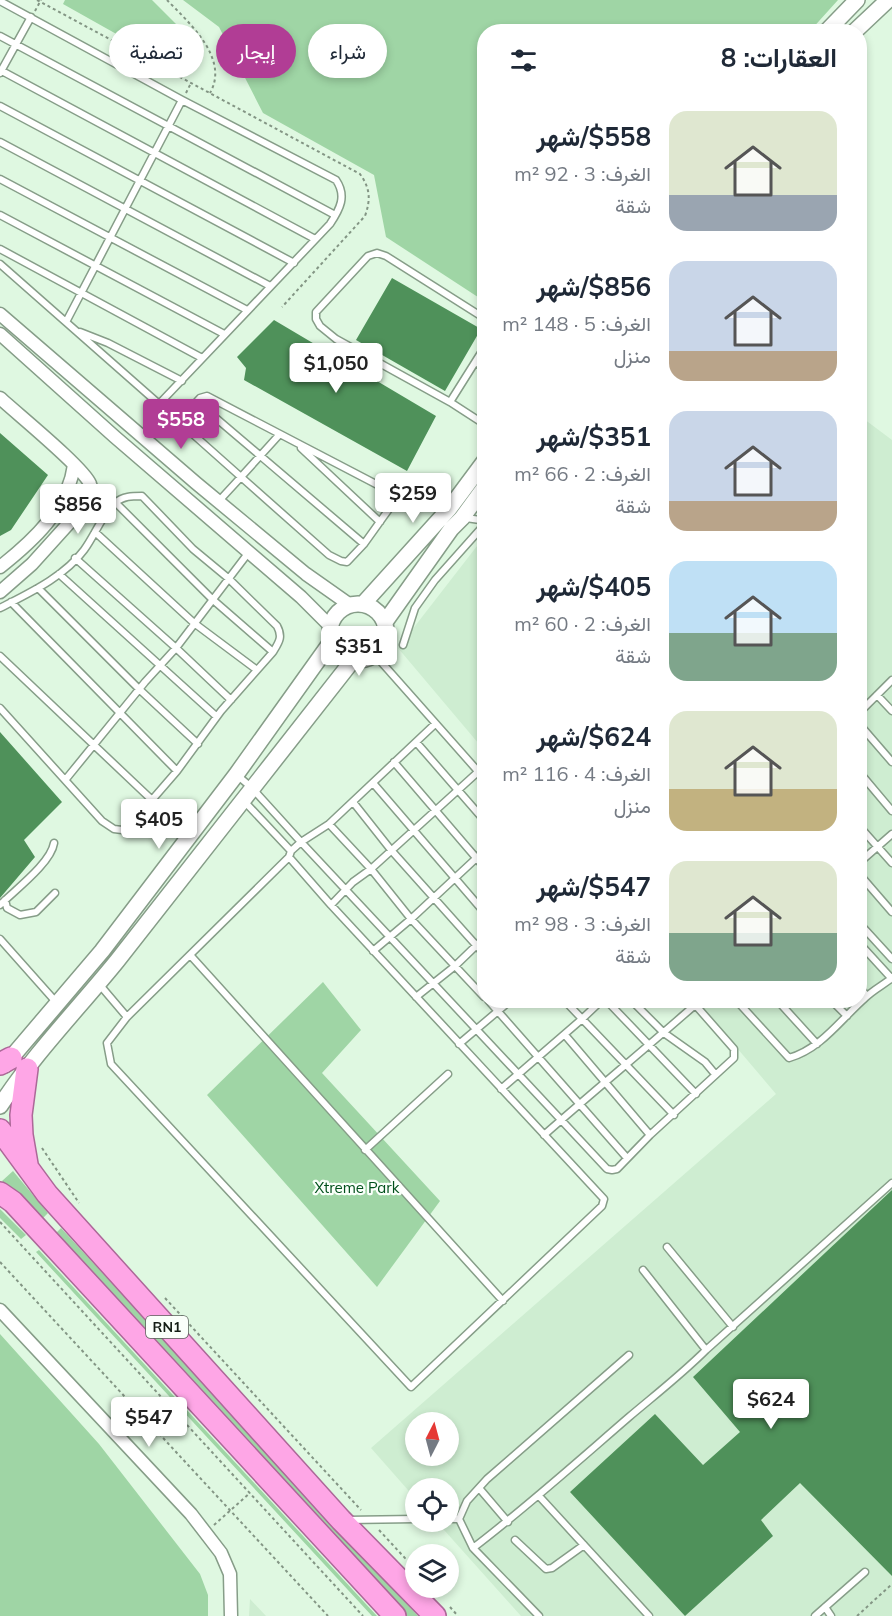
<!DOCTYPE html>
<html lang="ar">
<head>
<meta charset="utf-8">
<style>
	:root { --surface:#fff; --page:#f6f6f7; --text:#1f2937; --muted:#747a83; --accent:#b13d95 }
	body { margin:0; font-family:Mulish,Vazirmatn,sans-serif; background:var(--page); color:var(--text); direction:rtl; height:100vh; display:flex; flex-direction:column; font-size:22px; white-space:nowrap }
	* { box-sizing:border-box; margin:0 }
	p { font-size:20px; color:var(--muted) }
	.icon { flex:none; width:33px; height:33px; fill:none; stroke:currentColor; stroke-width:2; stroke-linecap:round; stroke-linejoin:round }
	.map { position:relative; flex:1; overflow:hidden; direction:ltr }
	.panel { position:absolute; left:477px; top:24px; width:390px; height:984px; display:flex; flex-direction:column; background:var(--surface); border-radius:24px; box-shadow:0 3px 9px #0003; direction:rtl }
	.panel>* { flex:none }
	.guide { position:absolute; left:18px; top:24px; width:369px; height:54px; direction:rtl; display:flex; gap:12px }
	.needle { width:39px; rotate:6deg }
	.buttons { position:absolute; left:405px; top:1412px; display:grid; gap:12px }
	.buttons a { display:grid; place-items:center; width:54px; height:54px; border-radius:50%; background:var(--surface); box-shadow:0 3px 9px #0003; font-size:30px }
	.price { position:absolute; translate:-50% -51px; padding:0 14px; border-radius:6px; background:#fff; color:#222; font-size:20px; line-height:39px; filter:drop-shadow(0 2px 3px #0008) }
	.price::after { content:''; position:absolute; left:50%; top:36px; width:18px; height:14px; margin-left:-9px; background:inherit; clip-path:polygon(0 0,100% 0,50% 100%) }
	.price.selected { background:var(--accent); color:#fff }
	ul { padding:0; list-style:none }
	li { display:flex; align-items:center; gap:18px; height:150px; padding:0 30px }
	li span { display:grid; place-items:center; flex:none; width:168px; height:120px; border-radius:18px; color:#555 }
	li>.icon { margin-inline-start:auto }
	span .icon { width:72px; height:72px; fill:#fffc; stroke-width:1 }
	li b { font-size:26px }
	h2 { display:flex; justify-content:space-between; align-items:center; height:72px; padding:0 30px; font-size:26px }
	.chip { padding:0 21px; border-radius:27px; background:var(--surface); box-shadow:0 3px 9px #0003; font-size:21px; line-height:54px }
	.chip.selected { background:var(--accent); color:#fff }
	.map>svg:first-child { display:block }
	.built { fill:#ceedd1; fill-rule:evenodd }
	.green { fill:#9fd5a5 }
	.building { fill:#4f915a }
	.lines { fill:none; stroke-linecap:round; stroke-linejoin:round }
	.service-casing { stroke:#869d88; stroke-width:9 }
	.minor-casing { stroke:#869d88; stroke-width:15 }
	.tertiary-casing { stroke:#869d88; stroke-width:18 }
	.trunk-casing { stroke:#ac6898; stroke-width:24 }
	.path { stroke:#839584; stroke-width:2; stroke-dasharray:3 3; stroke-linecap:butt }
	.service { stroke:#fff; stroke-width:6 }
	.minor { stroke:#fff; stroke-width:12 }
	.tertiary { stroke:#fff; stroke-width:15 }
	.trunk { stroke:#fea6e6; stroke-width:21 }
	.labels { text-anchor:middle; stroke-width:4.5; stroke-linejoin:round; paint-order:stroke }
	.shield { fill:#fafffa; stroke:#59615a; stroke-width:1.5 }
	.shield-label { font-size:14px; font-weight:bold; fill:#141d15 }
	.park-label { font-size:15px; fill:#00501b; stroke:#fafffa }
</style>
</head>
<body>
<div class="map">
<svg width="892" height="1616" viewBox="0 0 892 1616">
	<rect width="100%" height="100%" fill="#dff8e1"/>
	<!-- built -->
	<path class="built" d="M860,416L892,440V1616H521L436,1521H448V1488H416L415,1498L371,1448L776,1094L697,1001L860,1000ZM416,1422H448V1455H416Z
		M484,537V750L398,648Z
		M250,1599L266,1616H249Z"/>
	<!-- green -->
	<path class="green" d="M65,0H152L180,28L197,49L184,72L63,4Z
		M183,0H838L810,31L484,32V301L386,237L374,175L263,113L219,27Z
		M323,982L361,1030L322,1073L440,1201L377,1287L207,1095Z
		M13,1171L48,1213L41,1220L2,1181Z
		M0,1209L26,1235L21,1239L0,1218Z
		M61,1228L418,1616H404L54,1235Z
		M39,1250L377,1616H372L36,1252Z
		M0,1334L99,1444L200,1574L208,1595V1616H0Z"/>
	<!-- building -->
	<path class="building" d="M392,278L481,329L445,391L356,340Z
		M274,320L436,416L407,471L244,380L246,368L237,357Z
		M0,433L48,475L11,530L0,536Z
		M0,732L62,802L24,840L35,857L0,898Z
		M892,1190V1576L800,1483L761,1520L773,1536L685,1616L570,1492L655,1414L703,1465L740,1432L693,1377Z"/>
	<g class="lines">
		<!-- service casing -->
		<g class="service-casing">
			<path id="service" d="M0,1L182,100L336,180C347,196 340,209 330,224L159,404L0,264
				M0,36L335,215
				M0,70L315,239
				M0,73L31,17
				M0,106L294,263
				M0,142L270,286
				M0,179L247,310
				M0,215L224,334
				M0,249L202,358
				M484,318L386,256L377,253L368,256L316,312V319L320,326L336,339L450,402L484,348
				M66,322L182,100
				M80,332L108,343L182,381
				M476,362L484,368
				M197,402L364,544
				M450,402L484,424
				M159,404L241,477L218,502
				M179,421L200,398L207,396L395,494L394,502L364,544L347,562L341,561L329,555L241,477L279,435
				M301,448L380,522
				M476,502L484,514
				M116,503L212,599L273,652
				M466,518L480,520L484,523
				M95,532L194,623L257,670
				M75,558L176,648L231,700
				M59,574L216,716
				M38,588L139,689L198,744
				M11,602L177,771
				M0,608C29,593 64,577 84,550C95,535 102,515 115,503C123,496 132,496 142,496L193,549L228,578L277,626C283,637 279,642 273,652L221,711L177,771L132,823L122,830L114,829L102,821L0,708
				M403,645L415,608L435,580L484,525
				M375,655L484,778
				M0,656L152,800
				M877,695L892,711
				M860,712L892,680
				M860,725L892,762
				M416,742L484,820
				M394,762L484,867
				M860,773L892,811
				M238,776L251,787L301,842L607,1169L612,1170L617,1169L650,1135L734,1058V1049L691,1000
				M66,779L145,682L176,648L249,552
				M373,783L484,912
				M353,802L391,850L484,954
				M329,824L371,869L411,919L484,997
				M860,827L892,863
				M291,851L301,842L329,824L435,724
				M860,862L892,834
				M860,875L892,912
				M5,900L7,908L20,915L36,912L55,893
				M0,905C15,890 51,863 54,843
				M331,905L353,882L371,869L479,771
				M860,924L892,959
				M0,939L56,1002
				M860,944L892,979
				M373,951L411,919L484,851
				M191,956L503,1301
				M99,984L127,1017L289,857L291,851L244,801
				M860,988L867,996
				M416,997L455,966L484,938
				M488,1000L627,1158
				M564,1000L674,1115
				M606,1000L696,1094
				M631,1000L664,1033L705,1062L715,1074
				M736,1000L789,1058C821,1049 841,1019 865,998C873,990 883,985 892,978
				M777,1000L817,1044
				M831,1000L847,1016
				M127,1017L107,1043L111,1064L411,1387L602,1206L604,1199L331,905L289,857
				M565,1035L650,1135
				M459,1044L511,1000
				M501,1089L582,1019L602,1000
				M544,1135C594,1091 645,1049 695,1005
				M365,1150L448,1074
				M667,1247L733,1327
				M643,1270L706,1350
				M479,1488L508,1522
				M539,1496L649,1616
				M448,1519H459
				M347,1520L416,1519
				M515,1540L546,1569L552,1568L584,1545
				M473,1548L459,1519L467,1501L487,1479L629,1355
				M825,1607L831,1616
				M539,1616L473,1548C527,1507 578,1461 629,1417C655,1395 682,1374 706,1350L892,1183
				M815,1616L865,1572"/>
		</g>
		<!-- minor casing -->
		<g class="minor-casing">
			<path id="minor" d="M0,314L196,483L306,574L350,605
				M0,334L115,437L301,597L330,626
				M0,398C16,413 84,468 90,484C93,491 90,495 88,502L32,564L0,592
				M0,567C33,541 68,509 74,465
				M0,1310L191,1514L221,1553L230,1574L231,1616"/>
		</g>
		<!-- tertiary casing -->
		<g class="tertiary-casing">
			<path id="tertiary" d="M826,32L857,0
				M854,32L888,0
				M330 632a28 28 0 1 1 56 0a28 28 0 1 1-56 0Z
				M363,604L449,509L484,462
				M385,622L451,529L462,518L484,488
				M5,1065L102,951L236,775L331,642
				M0,1106C34,1054 78,1009 117,961C196,861 274,760 353,660"/>
		</g>
		<!-- trunk casing -->
		<g class="trunk-casing">
			<path id="trunk" d="M0,1064L11,1058
				M27,1069L21,1115L22,1135L27,1164
				M0,1130L47,1194L341,1520L435,1616
				M0,1193L13,1202L395,1616"/>
		</g>
		<!-- path -->
		<path class="path" d="M37,0L360,174C370,188 371,199 365,216L282,307
			M167,0C188,22 230,58 210,93
			M35,11L41,0
			M186,93L191,83
			M42,1148L79,1203
			M0,1222L363,1616
			M0,1262L328,1616
			M165,1298L361,1510
			M214,1525L250,1493
			M379,1530L416,1570
			M450,1607L458,1616
			M857,1616L892,1584"/>
		<!-- service -->
		<use href="#service" class="service"/>
		<!-- minor -->
		<use href="#minor" class="minor"/>
		<!-- tertiary -->
		<use href="#tertiary" class="tertiary"/>
		<!-- trunk -->
		<use href="#trunk" class="trunk"/>
	</g>
	<g class="labels">
		<!-- shield labels -->
		<rect class="shield" x="146" y="1316" width="42" height="22" rx="4.5"/>
		<g class="shield-label">
			<text x="167" y="1332">RN1</text>
		</g>
		<!-- park labels -->
		<g class="park-label">
			<text x="357" y="1193">Xtreme Park</text>
		</g>
	</g>
</svg>
<div class="buttons">
<a><svg class="needle" viewBox="-14 -14 28 28"><path d="M0-13l5 13h-10z" fill="#e53935"/><path d="M0 13l5-13h-10z" fill="#747a83"/></svg></a>
<a><svg class="icon" aria-label="locate" viewBox="0 0 24 24"><circle cx="12" cy="12" r="6"/><path d="M12 2v4M12 18v4M2 12h4M18 12h4"/></svg></a>
<a><svg class="icon" aria-label="layers" viewBox="0 0 24 24"><path d="M12 4l9 5-9 5-9-5zM3 14l9 5 9-5"/></svg></a>
</div>
<b class="price" style="left:336px;top:394px">$1,050</b>
<b class="price selected" style="left:181px;top:450px">$558</b>
<b class="price" style="left:413px;top:524px">$259</b>
<b class="price" style="left:78px;top:535px">$856</b>
<b class="price" style="left:359px;top:677px">$351</b>
<b class="price" style="left:159px;top:850px">$405</b>
<b class="price" style="left:771px;top:1430px">$624</b>
<b class="price" style="left:149px;top:1448px">$547</b>
<div class="guide">
<a class="chip">شراء</a>
<a class="chip selected">إيجار</a>
<a class="chip">تصفية</a>
</div>
<section class="panel">
<h2>العقارات: 8<svg class="icon" aria-label="filters" viewBox="0 0 24 24"><path d="M4 7h16M4 17h16"/><circle cx="9" cy="7" r="2"/><circle cx="15" cy="17" r="2"/></svg></h2>
<ul>
<li><span style="background:linear-gradient(#dfe7d0 70%,#9aa5b1 0)"><svg class="icon" aria-label="home" viewBox="0 0 24 24"><path d="M3 11l9-7 9 7M6 9v11h12V9"/></svg></span><div><b>$558/شهر</b><p>الغرف: 3 · 92 m²</p><p>شقة</p></div></li>
<li><span style="background:linear-gradient(#c9d6e8 75%,#b9a48a 0)"><svg class="icon" aria-label="home" viewBox="0 0 24 24"><path d="M3 11l9-7 9 7M6 9v11h12V9"/></svg></span><div><b>$856/شهر</b><p>الغرف: 5 · 148 m²</p><p>منزل</p></div></li>
<li><span style="background:linear-gradient(#c9d6e8 75%,#b9a48a 0)"><svg class="icon" aria-label="home" viewBox="0 0 24 24"><path d="M3 11l9-7 9 7M6 9v11h12V9"/></svg></span><div><b>$351/شهر</b><p>الغرف: 2 · 66 m²</p><p>شقة</p></div></li>
<li><span style="background:linear-gradient(#bfe0f5 60%,#7fa58c 0)"><svg class="icon" aria-label="home" viewBox="0 0 24 24"><path d="M3 11l9-7 9 7M6 9v11h12V9"/></svg></span><div><b>$405/شهر</b><p>الغرف: 2 · 60 m²</p><p>شقة</p></div></li>
<li><span style="background:linear-gradient(#dfe7d0 65%,#c2b280 0)"><svg class="icon" aria-label="home" viewBox="0 0 24 24"><path d="M3 11l9-7 9 7M6 9v11h12V9"/></svg></span><div><b>$624/شهر</b><p>الغرف: 4 · 116 m²</p><p>منزل</p></div></li>
<li><span style="background:linear-gradient(#dfe7d0 60%,#7fa58c 0)"><svg class="icon" aria-label="home" viewBox="0 0 24 24"><path d="M3 11l9-7 9 7M6 9v11h12V9"/></svg></span><div><b>$547/شهر</b><p>الغرف: 3 · 98 m²</p><p>شقة</p></div></li>
</ul>
</section>
</div>
</body>
</html>
